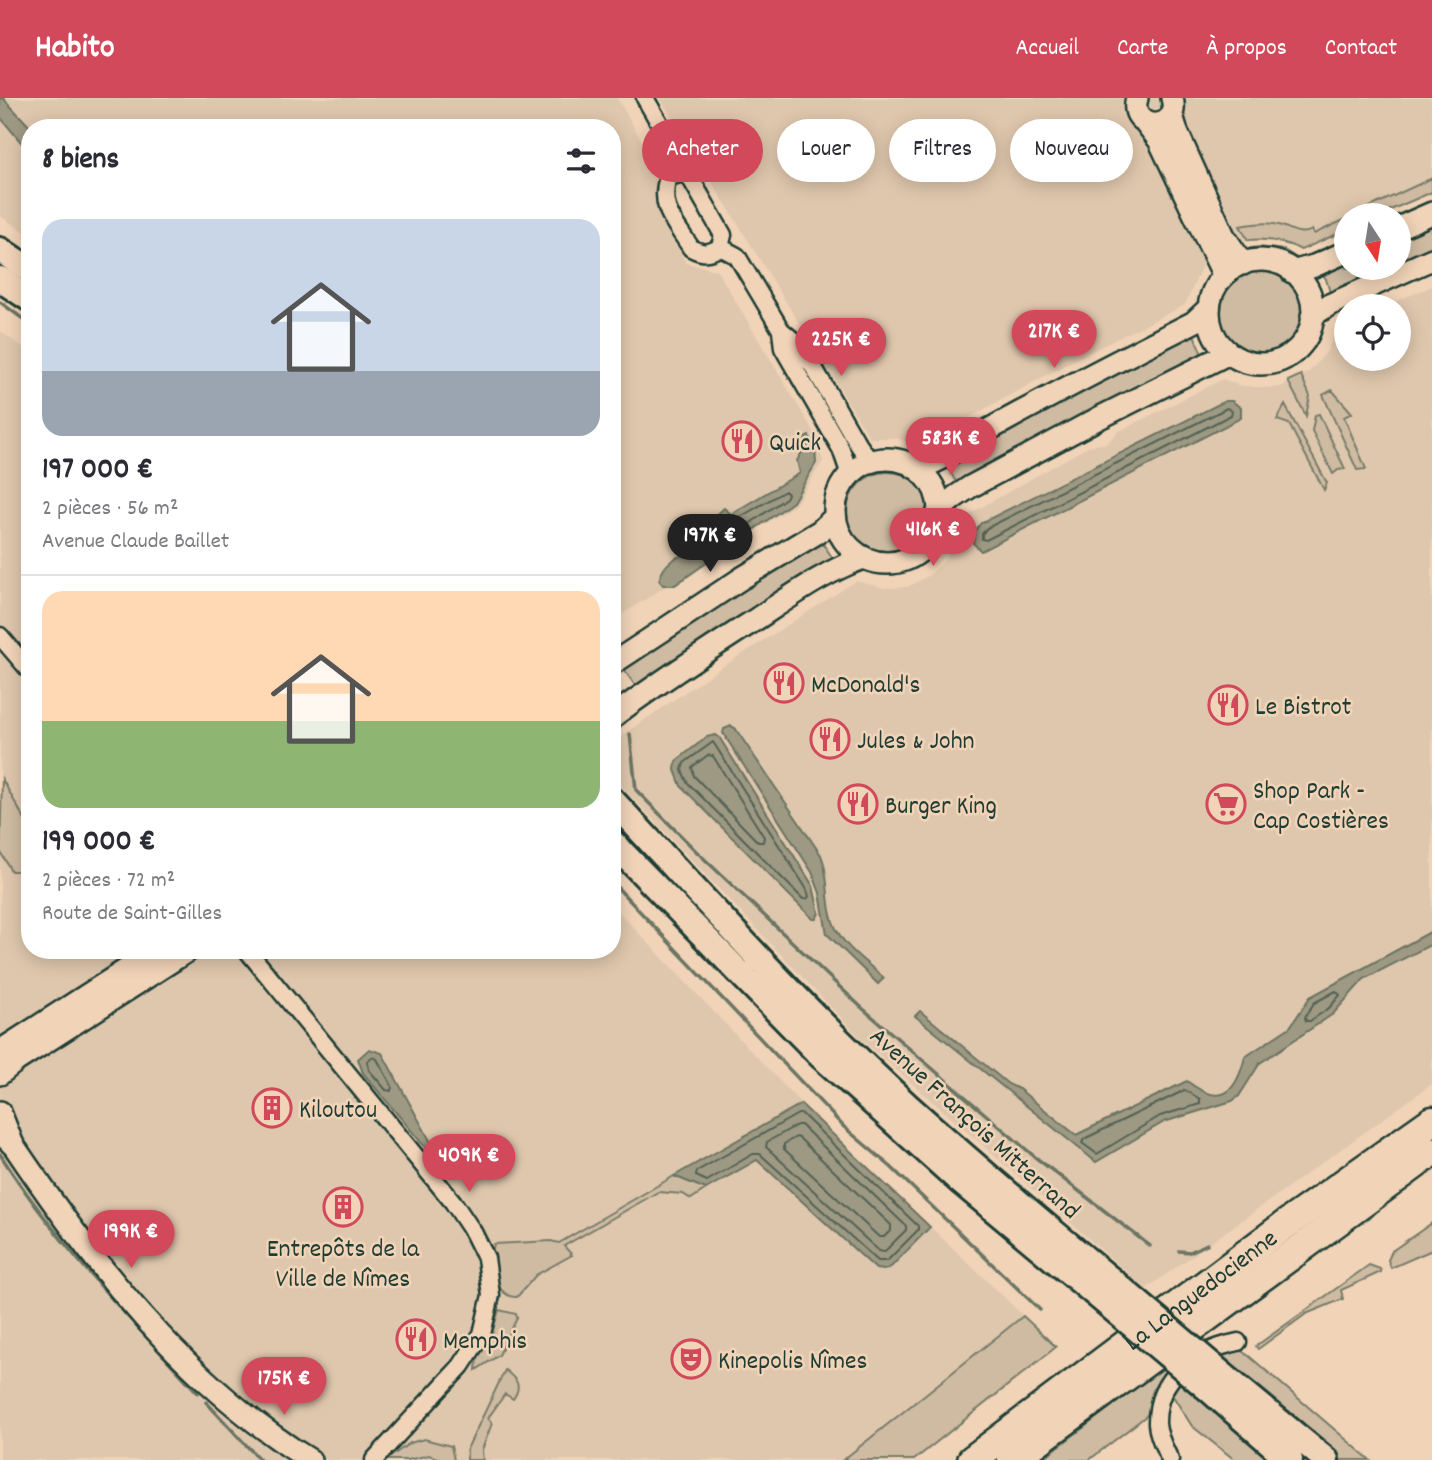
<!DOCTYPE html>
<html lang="fr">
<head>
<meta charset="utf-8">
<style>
	:root { --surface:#fff; --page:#f7f7f7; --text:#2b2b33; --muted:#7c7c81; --line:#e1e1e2; --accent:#d1495b }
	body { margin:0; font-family:Dekko,sans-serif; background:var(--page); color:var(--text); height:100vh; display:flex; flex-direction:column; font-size:26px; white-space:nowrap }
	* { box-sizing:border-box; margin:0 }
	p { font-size:23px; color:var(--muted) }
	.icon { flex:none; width:38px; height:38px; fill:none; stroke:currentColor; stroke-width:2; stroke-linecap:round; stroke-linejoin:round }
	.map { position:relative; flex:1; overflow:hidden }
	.side { position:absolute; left:21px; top:21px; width:600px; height:840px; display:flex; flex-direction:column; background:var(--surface); border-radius:28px; box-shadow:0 4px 18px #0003 }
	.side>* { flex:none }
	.top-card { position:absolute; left:642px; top:21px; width:665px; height:63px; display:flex; gap:14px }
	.needle { width:46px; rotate:168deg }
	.fabs { position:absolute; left:1334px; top:105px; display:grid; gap:14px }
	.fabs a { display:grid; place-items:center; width:77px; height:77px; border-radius:50%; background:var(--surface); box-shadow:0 4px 18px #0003; font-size:35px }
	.price { position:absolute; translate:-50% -60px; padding:0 16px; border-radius:24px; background:var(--accent); color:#fff; font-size:23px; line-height:46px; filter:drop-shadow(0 2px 4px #0008) }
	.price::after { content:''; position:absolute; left:50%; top:42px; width:21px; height:16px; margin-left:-10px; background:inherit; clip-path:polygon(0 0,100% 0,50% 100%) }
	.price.current { background:#222; color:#fff }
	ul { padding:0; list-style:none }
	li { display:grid; align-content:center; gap:14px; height:371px; padding:0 21px }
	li+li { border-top:2px solid var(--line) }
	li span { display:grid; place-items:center; height:217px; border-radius:21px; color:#555 }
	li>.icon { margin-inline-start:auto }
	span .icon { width:126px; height:126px; fill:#fffc; stroke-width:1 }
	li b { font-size:30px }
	h2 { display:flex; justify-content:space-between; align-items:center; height:84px; padding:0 21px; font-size:30px }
	.tag { padding:0 24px; border-radius:32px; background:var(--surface); box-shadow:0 4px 18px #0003; font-size:24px; line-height:63px }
	.tag.current { background:var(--accent); color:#fff }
	header { display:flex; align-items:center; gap:42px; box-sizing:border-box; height:98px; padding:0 35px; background:var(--accent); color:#fff }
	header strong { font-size:33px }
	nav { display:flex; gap:38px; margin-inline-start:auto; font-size:24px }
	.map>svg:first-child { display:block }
	.built { fill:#dfc7ad }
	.green { fill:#cfbba2; stroke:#777c6b; stroke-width:2 }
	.water { fill:#9e9983; stroke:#6b7463; stroke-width:2 }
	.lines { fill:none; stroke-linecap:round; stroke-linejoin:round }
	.shore { stroke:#526254; stroke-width:2 }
	.stream { stroke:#6b7463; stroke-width:3.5 }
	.street-casing { stroke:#1f3d34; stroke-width:21 }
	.secondary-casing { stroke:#1f3d34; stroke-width:26 }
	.primary-casing { stroke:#1f3d34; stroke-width:30 }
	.highway-casing { stroke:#1f3d34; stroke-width:33 }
	.street { stroke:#f1d4b8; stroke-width:16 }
	.secondary { stroke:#f1d4b8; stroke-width:21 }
	.primary { stroke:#f1d4b8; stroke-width:24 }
	.highway { stroke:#f1d4b8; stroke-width:28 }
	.primary-bridge-casing { stroke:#1f3d34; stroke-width:30; stroke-linecap:butt }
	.primary-bridge { stroke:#f1d4b8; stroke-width:24 }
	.labels { text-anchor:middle; stroke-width:5; stroke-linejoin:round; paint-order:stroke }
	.poi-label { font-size:26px; fill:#1f3d34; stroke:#f1d4b8; text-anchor:start }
	.street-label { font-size:26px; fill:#1f3d34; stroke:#f1d4b8 }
</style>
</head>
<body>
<header>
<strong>Habito</strong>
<nav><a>Accueil</a><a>Carte</a><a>À propos</a><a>Contact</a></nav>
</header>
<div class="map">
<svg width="1432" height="1362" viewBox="0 0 1432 1362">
	<rect width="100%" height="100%" fill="#f1d4b8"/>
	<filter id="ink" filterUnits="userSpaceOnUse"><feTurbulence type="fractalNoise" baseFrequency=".0143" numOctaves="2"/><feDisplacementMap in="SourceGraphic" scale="14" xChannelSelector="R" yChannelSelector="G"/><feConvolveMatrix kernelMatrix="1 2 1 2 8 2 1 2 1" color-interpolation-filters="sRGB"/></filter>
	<g filter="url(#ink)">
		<!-- built -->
		<path class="built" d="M0,0H617L663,79L658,109L686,165L717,172L815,336L823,363L795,407L613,522L612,30H30V137L0,118Z
			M660,0H1432V94L1379,117H1346V132L1301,152L1280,143L1265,141L1221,148L1203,166L1185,207L1072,263L921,346L894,340H870Z
			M1432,188V986L1146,1191L860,940L624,691L614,678L618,648L624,636L719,571L856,483L884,490L907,489L928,478L943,464L952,451L964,419L1089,348L1107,345L1119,333L1223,281L1238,287L1263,290L1280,289L1295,282L1310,273L1327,253L1337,229L1346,225V261H1398V208H1385Z
			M0,233L30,254V852H612L613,808L796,1000L1056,1249L912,1362H0Z"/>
		<!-- green -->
		<path class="green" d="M1432,80V94L1379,117H1353Z
			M1346,121V132L1301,152C1284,143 1268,140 1248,142L1240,128C1251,126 1263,124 1274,126C1287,127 1299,140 1312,132L1314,136Z
			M1432,123V153L1398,168V138Z
			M1259,149L1284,152L1303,164L1294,165L1268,155H1249L1245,151Z
			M1346,161V170H1395L1331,198L1326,181L1320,173Z
			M1218 215a42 42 0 1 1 84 0a42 42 0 1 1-84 0Z
			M1193,234L1203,259L959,389L946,367Z
			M1301,277L1310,298L1306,318L1288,283Z
			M1332,292L1352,315L1344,319L1366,371L1357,372L1323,297Z
			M1285,307L1327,385L1324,392L1289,326L1277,322Z
			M1319,316L1345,371L1338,372L1333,376L1312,333L1315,317Z
			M847 415a41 41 0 1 1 82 0a41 41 0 1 1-82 0Z
			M819,440L836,465L639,593L622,569Z
			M2,681L30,731V777L25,773H11L0,753Z
			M674,1078L706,1091L691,1101L683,1096L658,1094L564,1148L572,1157L536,1177L517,1199C495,1200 488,1163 494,1146L551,1143L559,1145Z
			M1432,1125V1152L1391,1170L1388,1162L1392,1153Z
			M1369,1167L1380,1171L1381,1174L1341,1192L1343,1201L1306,1216L1258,1251L1257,1250L1256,1248Z
			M499,1212L516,1216L517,1220L499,1257L476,1272L477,1261L492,1235Z
			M1023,1218L1056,1249L914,1362H843Z
			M1237,1250L1249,1258L1370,1362H1335L1216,1259Z
			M1162,1270L1167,1274L1152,1311L1146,1318L1089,1362H1041Z
			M505,1272C516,1281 523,1287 513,1301L505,1296L488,1320L492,1325L482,1352L483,1362H467V1351Z
			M1177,1283L1195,1298L1196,1297L1274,1362H1235L1192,1328L1173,1298L1172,1294Z
			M424,1341L451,1348L454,1362H443L429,1357L408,1362H386L410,1345Z"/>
		<!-- water -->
		<path class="water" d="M0,0H3L31,30L30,55L0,19Z
			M1225,303H1232L1241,310V320L981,453L973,445L975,433L981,425Z
			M809,338L815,348L816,365L793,404L675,487H663L659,482C671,443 705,469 708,425L724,410L731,416L800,375L797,363L803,352V341Z
			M731,628L735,630L821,757C829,776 826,797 831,817C837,845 864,862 884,880L878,886L827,836L820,795L812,774L723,635L724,631Z
			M715,637L719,639L813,788L819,815L816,821H813L681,688L675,672L676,663L707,639Z
			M1432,833V846L1364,881L1333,916L1260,965L1239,998L1232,1003L1164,1024L1096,1064L915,918L920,913L1008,986L1019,991L1076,1037L1187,983C1222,1010 1236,995 1245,959L1290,929L1310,899Z
			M369,951L382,955L450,1079L363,975L358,961Z
			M801,1006L930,1129L891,1169L884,1172L876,1171L757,1062L706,1091L674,1078Z"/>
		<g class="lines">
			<!-- shore -->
			<path class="shore" d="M1227,310L1232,313L1231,317L986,442L982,441V436L987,430Z
				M785,393L788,396L786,400L718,448L713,447L715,429L722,422H735Z
				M713,644L806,790L809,798L807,801H803L687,684L682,672L684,665Z
				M708,657L713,658L764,739L763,744H758L694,678L692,669Z
				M1336,893L1340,897L1329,910L1310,923H1306L1305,919L1314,905Z
				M372,959L377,961L392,988L391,993L386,992L369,972L367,963Z
				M1185,992L1200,1001V1006L1160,1018L1097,1056L1082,1045L1084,1041Z
				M798,1016H802L918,1128V1132L887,1163H878L760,1056H753L707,1083L696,1078L697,1073Z
				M797,1027H801L906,1128V1132L884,1154L879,1153L766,1049L767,1044Z
				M796,1039L799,1040L891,1127V1132L884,1139H879L784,1051V1046Z"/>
			<!-- stream -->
			<path class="stream" d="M0,204L30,226
				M630,636L636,692L696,753L861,909L1035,1059L1150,1148
				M612,784L844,1029L891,1069L1040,1212
				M0,1056C55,1143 129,1220 198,1295
				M1179,1153L1190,1154L1207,1146
				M206,1304L260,1362"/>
			<!-- street casing -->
			<g class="street-casing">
				<path id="street" d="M645,0L672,47L680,54L683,67L723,137L720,149C709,156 702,156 691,150C675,124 658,110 668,79L680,76L691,77
					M720,149L737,158L781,232L794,243L814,270L856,343L867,359L874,363
					M781,232L783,250L841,351L850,377
					M0,538L30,573
					M247,852L453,1104L473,1134L486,1160L491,1197L482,1236L461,1268L374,1362
					M1170,1362C1165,1351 1158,1339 1157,1326C1156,1277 1196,1253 1238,1244"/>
			</g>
			<!-- secondary casing -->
			<g class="secondary-casing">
				<path id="secondary" d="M1137,0C1127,34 1182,36 1172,0
					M1172,17L1177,34L1224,138L1243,166
					M1145,24L1159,42L1224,178
					M1398,130L1432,115
					M1209 214a52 52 0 1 1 104 0a52 52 0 1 1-104 0Z
					M1292,174L1314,168L1346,154
					M1312,218L1329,207L1432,161
					M835 413a52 52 0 1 1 104 0a52 52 0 1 1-104 0Z
					M915,370C938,368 969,342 990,331C1057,294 1125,259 1194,224L1209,210
					M938,413L955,399L970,389L1099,320L1229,255
					M612,566L742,480L820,433L835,419
					M612,621L616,616C661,583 708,552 755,522C790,499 824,474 863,460
					M0,953L157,852
					M0,976L16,963L189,852
					M0,1014L13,1047
					M0,1034L14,1048C95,1168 185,1285 310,1362"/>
			</g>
			<!-- primary casing -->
			<g class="primary-casing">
				<path id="primary" d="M0,152L30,172
					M0,181L30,201
					M612,702C709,806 803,912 908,1008C974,1067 1042,1125 1110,1181
					M612,744L820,957L962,1085L1093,1194
					M1223,1277L1326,1362
					M1206,1289L1290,1362"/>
			</g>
			<!-- highway casing -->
			<g class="highway-casing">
				<g id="highway">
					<path id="s1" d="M972,1362L1285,1127L1432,1023"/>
					<path d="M1012,1362L1432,1054"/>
				</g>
			</g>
			<!-- street -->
			<use href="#street" class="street"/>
			<!-- secondary -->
			<use href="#secondary" class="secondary"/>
			<!-- primary -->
			<use href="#primary" class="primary"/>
			<!-- highway -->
			<use href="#highway" class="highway"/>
			<!-- primary-bridge casing -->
			<g class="primary-bridge-casing">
				<path id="primary-bridge" d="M1110,1181L1223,1277
					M1093,1194L1206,1289"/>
			</g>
			<!-- primary-bridge -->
			<use href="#primary-bridge" class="primary-bridge"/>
		</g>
	</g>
	<!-- icons -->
	<defs>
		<g id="restaurant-ring" transform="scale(2.0125)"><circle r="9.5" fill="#f1d4b8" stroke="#d1495b" stroke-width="1.5"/><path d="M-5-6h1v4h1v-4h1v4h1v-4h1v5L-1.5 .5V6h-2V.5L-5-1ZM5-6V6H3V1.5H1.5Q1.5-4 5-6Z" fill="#d1495b"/></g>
		<g id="supermarket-ring" transform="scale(2.0125)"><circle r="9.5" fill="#f1d4b8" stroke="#d1495b" stroke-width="1.5"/><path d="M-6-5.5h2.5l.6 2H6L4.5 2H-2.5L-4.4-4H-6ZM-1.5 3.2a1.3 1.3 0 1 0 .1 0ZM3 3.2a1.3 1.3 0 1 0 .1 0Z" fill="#d1495b"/></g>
		<g id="building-ring" transform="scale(2.0125)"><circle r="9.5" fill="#f1d4b8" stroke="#d1495b" stroke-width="1.5"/><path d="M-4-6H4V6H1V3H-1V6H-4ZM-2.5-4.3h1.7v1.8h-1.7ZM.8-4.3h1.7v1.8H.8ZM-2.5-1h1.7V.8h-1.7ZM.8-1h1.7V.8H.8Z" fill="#d1495b"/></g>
		<g id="theatre-ring" transform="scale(2.0125)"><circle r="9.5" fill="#f1d4b8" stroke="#d1495b" stroke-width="1.5"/><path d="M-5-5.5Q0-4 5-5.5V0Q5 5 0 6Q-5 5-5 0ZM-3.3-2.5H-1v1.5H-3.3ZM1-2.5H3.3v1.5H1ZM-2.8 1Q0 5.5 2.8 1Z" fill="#d1495b"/></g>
	</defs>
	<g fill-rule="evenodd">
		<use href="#restaurant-ring" x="742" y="343"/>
		<use href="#restaurant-ring" x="784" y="585"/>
		<use href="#restaurant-ring" x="1228" y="607"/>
		<use href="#restaurant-ring" x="830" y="641"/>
		<use href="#restaurant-ring" x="858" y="706"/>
		<use href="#supermarket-ring" x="1226" y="706"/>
		<use href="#building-ring" x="272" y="1010"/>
		<use href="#building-ring" x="343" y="1109"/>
		<use href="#restaurant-ring" x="416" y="1241"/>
		<use href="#theatre-ring" x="691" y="1261"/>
	</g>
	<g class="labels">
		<!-- poi labels -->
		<g class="poi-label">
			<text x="769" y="352">Quick</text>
			<text x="811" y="594">McDonald's</text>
			<text x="1255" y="616">Le Bistrot</text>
			<text x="857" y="650">Jules &amp; John</text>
			<text x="1253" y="700">Shop Park -<tspan x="1253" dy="30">Cap Costières</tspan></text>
			<text x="885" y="715">Burger King</text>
			<text x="299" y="1019">Kiloutou</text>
			<text x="343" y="1158" text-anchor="middle">Entrepôts de la<tspan x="343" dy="30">Ville de Nîmes</tspan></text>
			<text x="443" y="1250">Memphis</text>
			<text x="718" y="1270">Kinepolis Nîmes</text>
		</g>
		<!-- street labels -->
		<g class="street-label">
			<text transform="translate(976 1024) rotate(42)" y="9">Avenue François Mitterrand</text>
			<text dy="9" stroke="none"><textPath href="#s1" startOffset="285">La Languedocienne</textPath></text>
		</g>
	</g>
</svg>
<div class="fabs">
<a><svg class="needle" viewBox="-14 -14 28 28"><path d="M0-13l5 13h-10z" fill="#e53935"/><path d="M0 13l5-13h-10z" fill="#7c7c81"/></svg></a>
<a><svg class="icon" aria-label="locate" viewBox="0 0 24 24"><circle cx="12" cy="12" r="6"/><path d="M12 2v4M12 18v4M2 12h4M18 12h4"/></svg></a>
</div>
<b class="price" style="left:1054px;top:272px">217K €</b>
<b class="price" style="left:841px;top:280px">225K €</b>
<b class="price" style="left:951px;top:379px">583K €</b>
<b class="price" style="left:933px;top:470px">416K €</b>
<b class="price current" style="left:710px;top:476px">197K €</b>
<b class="price" style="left:469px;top:1096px">409K €</b>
<b class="price" style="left:131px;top:1172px">199K €</b>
<b class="price" style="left:284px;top:1319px">175K €</b>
<div class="top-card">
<a class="tag current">Acheter</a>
<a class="tag">Louer</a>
<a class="tag">Filtres</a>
<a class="tag">Nouveau</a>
</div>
<section class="side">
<h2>8 biens<svg class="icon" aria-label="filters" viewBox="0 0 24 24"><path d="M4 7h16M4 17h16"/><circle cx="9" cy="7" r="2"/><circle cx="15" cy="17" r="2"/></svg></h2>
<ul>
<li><span style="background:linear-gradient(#c9d6e8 70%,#9aa5b1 0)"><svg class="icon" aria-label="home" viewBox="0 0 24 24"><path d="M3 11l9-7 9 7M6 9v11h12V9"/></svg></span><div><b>197 000 €</b><p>2 pièces · 56 m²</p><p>Avenue Claude Baillet</p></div></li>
<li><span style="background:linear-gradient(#ffd9b3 60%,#8fb573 0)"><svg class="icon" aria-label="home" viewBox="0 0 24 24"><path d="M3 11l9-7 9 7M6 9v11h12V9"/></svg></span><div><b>199 000 €</b><p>2 pièces · 72 m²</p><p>Route de Saint-Gilles</p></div></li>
</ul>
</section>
</div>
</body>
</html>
